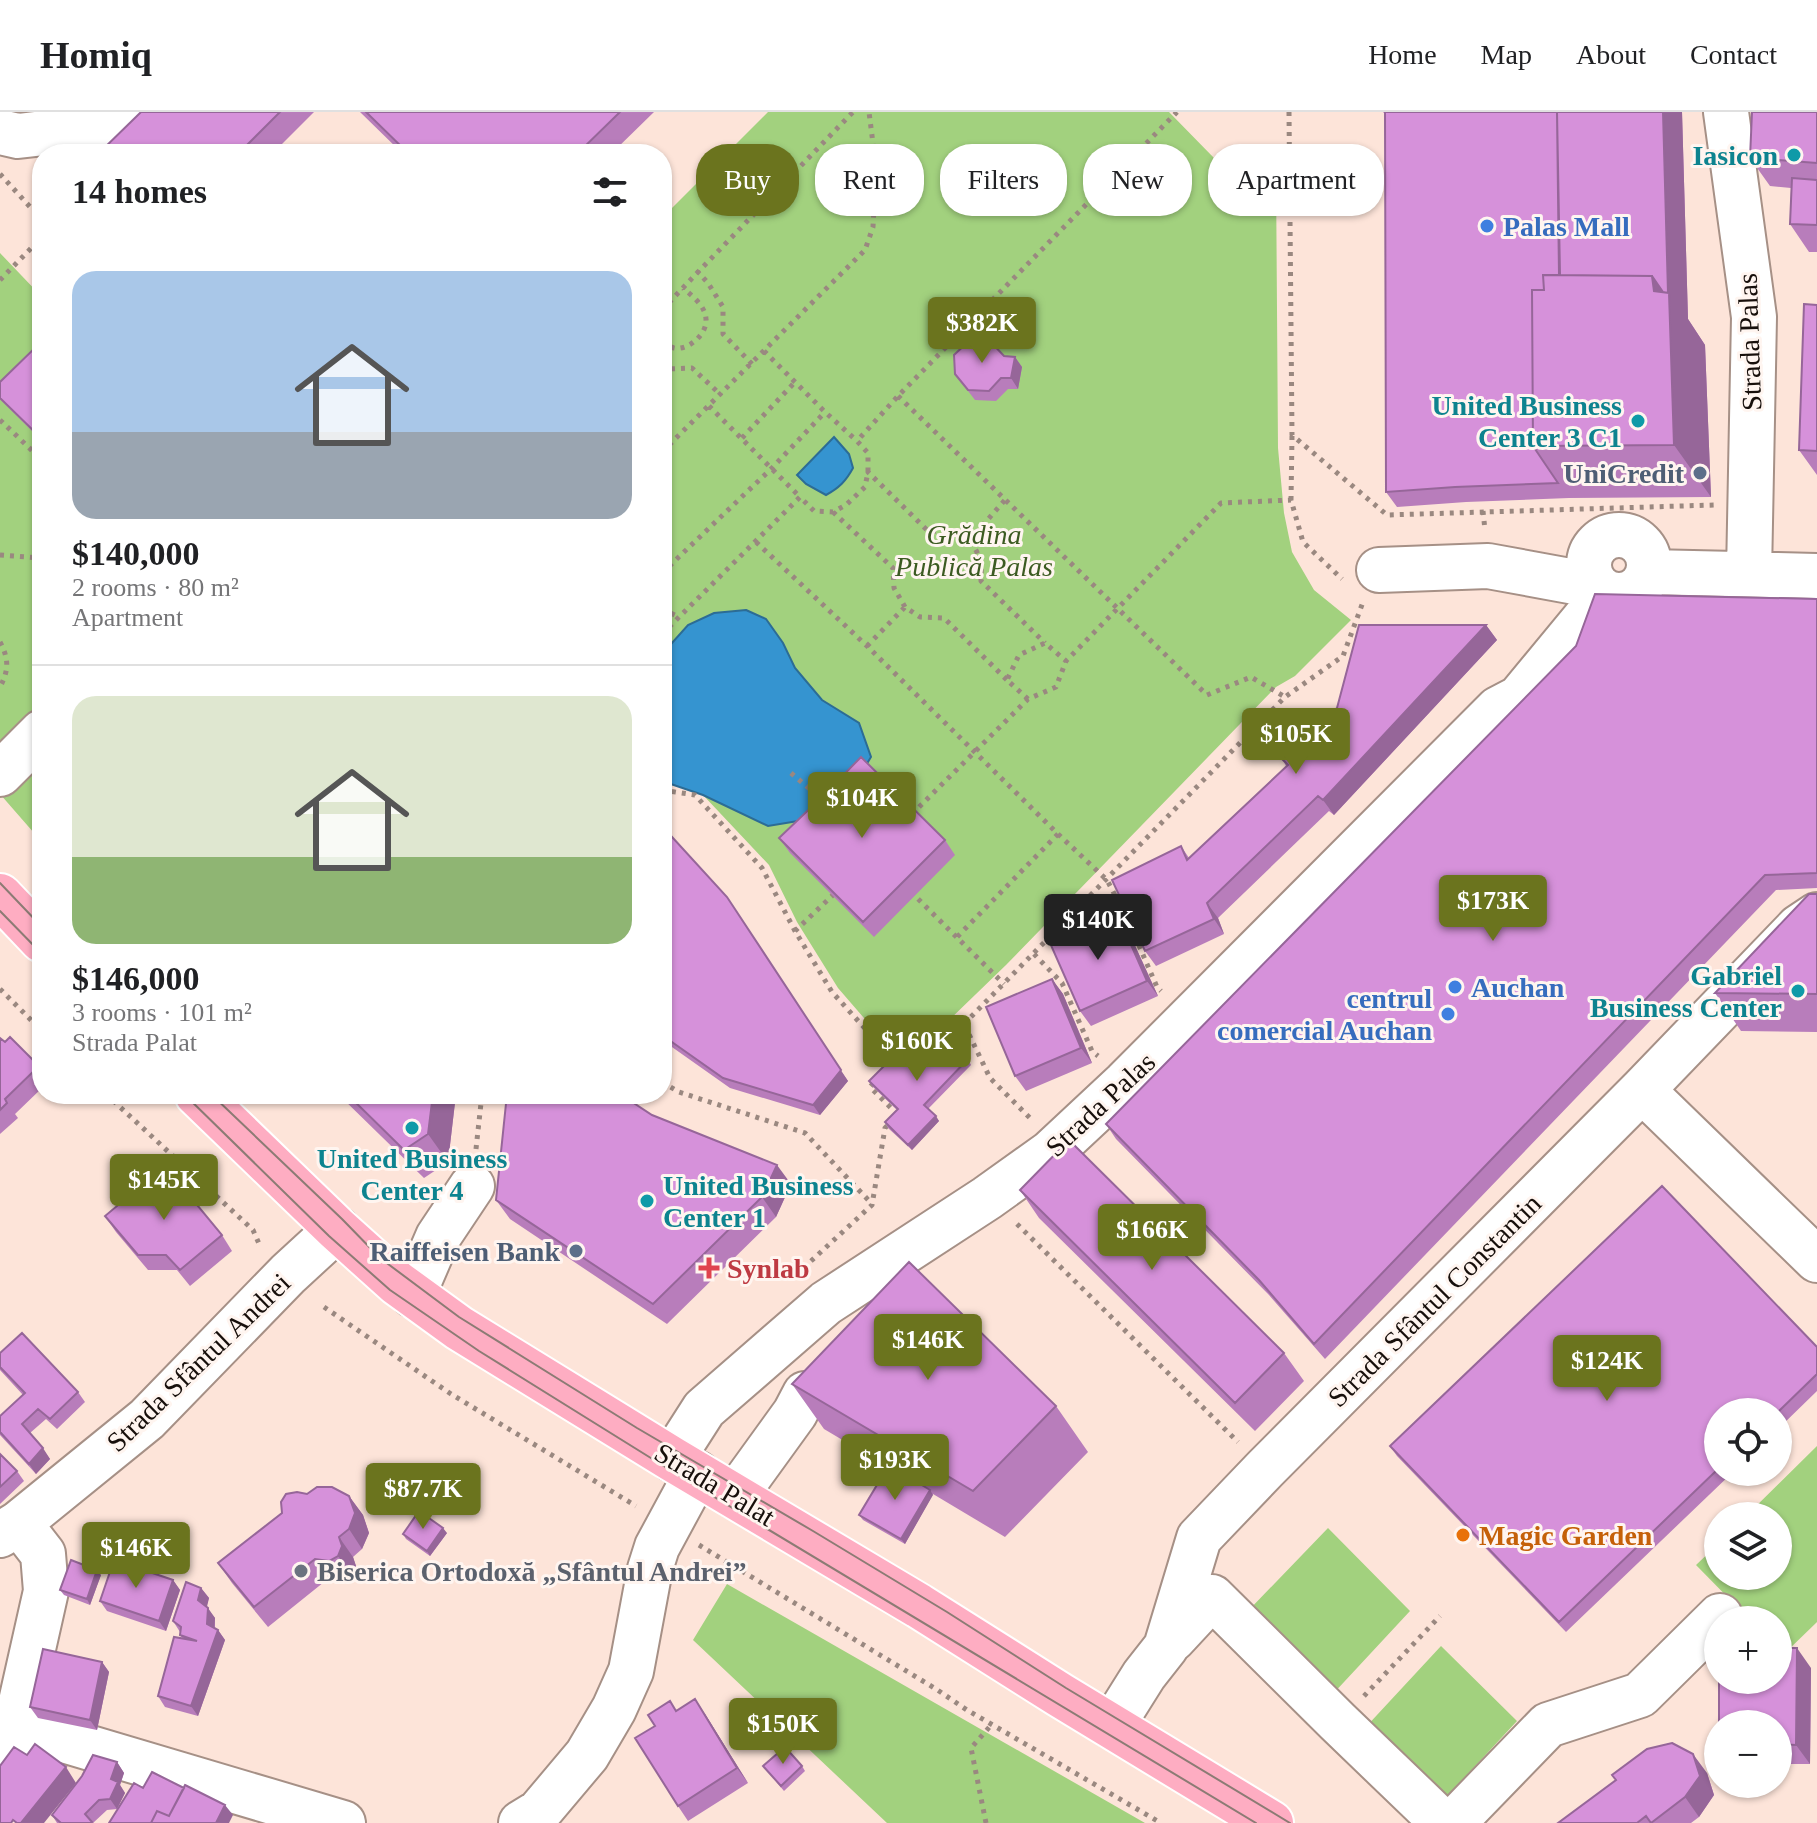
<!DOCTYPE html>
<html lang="en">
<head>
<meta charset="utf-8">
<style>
	:root { --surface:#fff; --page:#f2f2f2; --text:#202124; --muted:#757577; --line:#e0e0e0; --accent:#6b741e }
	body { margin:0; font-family:Georgia,serif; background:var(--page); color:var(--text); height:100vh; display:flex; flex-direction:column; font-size:30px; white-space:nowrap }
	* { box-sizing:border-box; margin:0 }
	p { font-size:26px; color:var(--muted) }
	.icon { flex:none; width:44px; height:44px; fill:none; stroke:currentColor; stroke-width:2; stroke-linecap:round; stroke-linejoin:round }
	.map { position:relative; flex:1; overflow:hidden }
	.sheet { position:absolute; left:32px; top:32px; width:640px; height:960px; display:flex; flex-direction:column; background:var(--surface); border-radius:32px; box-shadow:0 2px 6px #0004 }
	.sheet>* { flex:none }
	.banner { position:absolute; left:696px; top:32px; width:760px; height:72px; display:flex; gap:16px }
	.buttons { position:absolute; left:1704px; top:1286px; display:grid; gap:16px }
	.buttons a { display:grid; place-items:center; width:88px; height:88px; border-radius:50%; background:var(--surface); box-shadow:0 2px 6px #0004; font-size:40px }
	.price { position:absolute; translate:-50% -68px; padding:0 18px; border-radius:8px; background:var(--accent); color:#fff; font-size:26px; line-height:52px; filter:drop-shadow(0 2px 4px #0008) }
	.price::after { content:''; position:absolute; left:50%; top:48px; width:24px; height:18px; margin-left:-12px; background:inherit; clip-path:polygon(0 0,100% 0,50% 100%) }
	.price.selected { background:#222; color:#fff }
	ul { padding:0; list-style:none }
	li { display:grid; align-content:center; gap:16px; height:424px; padding:0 40px }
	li+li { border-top:2px solid var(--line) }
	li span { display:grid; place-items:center; height:248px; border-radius:24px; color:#555 }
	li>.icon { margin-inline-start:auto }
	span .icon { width:144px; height:144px; fill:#fffc; stroke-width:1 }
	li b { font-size:34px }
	h2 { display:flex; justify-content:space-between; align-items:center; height:96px; padding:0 40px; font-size:34px }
	.chip { padding:0 28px; border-radius:32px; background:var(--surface); box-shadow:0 2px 6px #0004; font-size:28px; line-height:72px }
	.chip.selected { background:var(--accent); color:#fff }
	header { display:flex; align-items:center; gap:48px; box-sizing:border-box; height:112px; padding:0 40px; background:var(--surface); border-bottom:2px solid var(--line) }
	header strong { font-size:38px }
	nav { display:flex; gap:44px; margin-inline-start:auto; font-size:28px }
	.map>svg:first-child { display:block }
	.green { fill:#a2d17e }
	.water { fill:#3594d0; stroke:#2c6c95; stroke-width:2 }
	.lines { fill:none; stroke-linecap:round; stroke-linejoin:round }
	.minor-casing { stroke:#a69086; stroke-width:48 }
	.major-casing { stroke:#fff; stroke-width:48 }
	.path { stroke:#9a8880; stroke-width:5; stroke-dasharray:4 6; stroke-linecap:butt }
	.minor { stroke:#fff; stroke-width:44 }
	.major { stroke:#feadc2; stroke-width:44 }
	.tram { stroke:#8c7b74; stroke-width:2 }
	.wall { fill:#b87dbb }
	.shaded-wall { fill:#966699 }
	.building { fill:#d691da; stroke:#966699; stroke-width:2 }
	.culture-dot { fill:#0f9aa8; stroke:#fff5f0; stroke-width:3 }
	.shop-dot { fill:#3f7fe0; stroke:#fff5f0; stroke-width:3 }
	.service-dot { fill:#5c6f8a; stroke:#fff5f0; stroke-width:3 }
	.health-dot { fill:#e0444e; stroke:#fff5f0; stroke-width:3 }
	.food-dot { fill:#e8710a; stroke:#fff5f0; stroke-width:3 }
	.worship-dot { fill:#6b7280; stroke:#fff5f0; stroke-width:3 }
	.labels { text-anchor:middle; stroke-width:6; stroke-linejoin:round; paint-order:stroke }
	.culture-label { font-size:28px; font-weight:bold; fill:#0d838f; stroke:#fff5f0; text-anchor:end }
	.shop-label { font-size:28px; font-weight:bold; fill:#366cbe; stroke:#fff5f0; text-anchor:start }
	.street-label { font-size:28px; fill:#170f0b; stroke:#fff5f0 }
	.service-label { font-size:28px; font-weight:bold; fill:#4e5e75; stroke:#fff5f0; text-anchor:end }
	.park-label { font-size:28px; font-style:italic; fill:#3c5b21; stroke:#fff5f0 }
	.health-label { font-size:28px; font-weight:bold; fill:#be3a42; stroke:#fff5f0; text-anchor:start }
	.food-label { font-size:28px; font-weight:bold; fill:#c56008; stroke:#fff5f0; text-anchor:start }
	.worship-label { font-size:28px; font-weight:bold; fill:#5b616d; stroke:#fff5f0; text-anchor:start }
</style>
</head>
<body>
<header>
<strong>Homiq</strong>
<nav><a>Home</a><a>Map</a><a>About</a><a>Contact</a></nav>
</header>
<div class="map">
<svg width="1817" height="1711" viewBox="0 0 1817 1711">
	<rect width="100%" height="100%" fill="#fde4d9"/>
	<!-- green -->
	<path class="green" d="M768,0H1169L1214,46L1276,58L1278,336L1284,401L1292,440L1314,478L1351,508L1295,564L1276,575L1006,853L945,912L903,926L870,913L838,876L797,810L769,753L703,683L662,669V106Z
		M0,141L42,185V238L0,278Z
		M0,287L42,328L41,729L0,682Z
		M1817,1334V1510L1784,1542L1778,1536V1508H1750L1696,1453L1718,1432V1464H1778V1404H1746Z
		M1328,1416L1410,1499L1331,1584L1247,1500Z
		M727,1472L1145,1711H887L693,1528Z
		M1441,1534L1517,1609L1440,1692L1364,1617Z"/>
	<!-- water -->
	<path class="water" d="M834,325L849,342L853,356C846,369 839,376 826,383L806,372L797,363Z
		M746,498L766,507L783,531L795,556L822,588L859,611L871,645L849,681L810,707L768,714L703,683L662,669V521L672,531L688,513L714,501Z"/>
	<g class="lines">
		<!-- minor casing -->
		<g class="minor-casing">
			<path id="minor" d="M1726,0L1754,205L1749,462
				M0,20L18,24L89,16L128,0
				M1589 453a30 30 0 1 1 60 0a30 30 0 1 1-60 0Z
				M1379,458L1488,454L1597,474
				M1649,460L1817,464
				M0,662L42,620
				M1642,978L1817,1148
				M413,1183L438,1125L472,1074
				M672,1347L704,1297L826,1191L987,1086L1050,1041L1125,971L1498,597L1519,586L1595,494L1619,483
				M735,1384L795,1301L805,1282
				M19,1411L43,1442L46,1479L19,1599L23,1616L343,1711
				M0,1423L19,1411L147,1307L288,1162L337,1117
				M1173,1527L1212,1485L1338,1610L1443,1711
				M1112,1614L1144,1563L1166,1535L1199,1426L1265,1357L1642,978L1799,815L1817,803
				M0,1647L23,1616
				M521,1711L539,1700L587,1643L614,1597L631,1559L650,1457L657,1435L697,1361
				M1453,1711L1548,1613L1640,1583L1720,1504"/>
		</g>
		<!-- major casing -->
		<g class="major-casing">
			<path id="major" d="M0,784L42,828
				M197,982L337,1117L397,1171L459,1216L672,1347L919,1494L1060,1583L1271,1711"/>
		</g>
		<!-- path -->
		<path class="path" d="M1289,0L1292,323L1387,403L1714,393
			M0,62L42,108
			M0,168L42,125
			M662,198L698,160
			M662,230C666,232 670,235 674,236C688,239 707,222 706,208C706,194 692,184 683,176
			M764,239L825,300L857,329
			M752,252L723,222V195L708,171L698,160L853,0
			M662,254L666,257L692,256L721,283
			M898,284L1207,583L1251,565L1285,585
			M709,294L800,385
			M0,308L42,348
			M742,326L795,270
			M662,340L865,138L873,115L876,55L869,0
			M868,358V360L928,419C951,419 974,423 980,449C982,454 981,463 981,469L1045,531
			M1291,388L1292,324
			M1483,399L1485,418
			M833,400L893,456L894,476L905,495L920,505L944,506L1007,568
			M969,429L1005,388
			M756,430L867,534L1058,722L957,825
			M0,443L42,446
			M662,461L772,356L825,300
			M662,497L679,505
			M662,522L800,385L814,399L833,400L846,393L865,375L868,360V341L857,329L898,284L1177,0
			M0,530C9,547 9,558 0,575
			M867,534L905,495
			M1028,587L1007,568L1019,543L1045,531L1066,549
			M791,661L824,689
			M662,678L695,683L762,756L795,819L832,880L870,922L898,946
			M912,702L1028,587L1056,575L1066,549L1221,391L1291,388L1303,430L1342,467
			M1058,722L1107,768L1127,806L1157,875L1161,879
			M911,780L1004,872
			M795,819L835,781
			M1034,842L1062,871L1092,939L1098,944
			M0,877L42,919
			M964,912L1285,585L1343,544L1363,490
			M939,925L964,912L990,966L1031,1007
			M662,970L679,980L805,1021L872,1092
			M106,982L253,1118L260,1134
			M476,1037L482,982
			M1017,1112L1238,1330
			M811,1149L872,1093L885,1016L898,1003L870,975L875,969
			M324,1195L451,1282L636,1394
			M699,1433L936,1577L967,1598L1161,1711
			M1364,1584L1440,1504
			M986,1711L971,1636L992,1612"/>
		<!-- minor -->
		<use href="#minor" class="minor"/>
		<!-- major -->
		<use href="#major" class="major"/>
		<!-- tram -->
		<path class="tram" d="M0,771L42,815
			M0,799L42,842
			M184,982L329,1124L390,1178L479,1239L691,1371L1256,1711
			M211,982L342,1107L380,1146L459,1205L637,1316L813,1419L947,1500L1066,1576L1290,1711"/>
	</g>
	<!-- wall -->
	<path class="wall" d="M141,0H314L272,42H98Z
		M360,0H654L611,42H403Z
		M1383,0H1682L1688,207L1705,233L1711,385L1569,386L1466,390L1397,395L1386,380L1385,2Z
		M1817,0V140H1809L1790,112L1791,76L1770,74L1750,46Z
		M1817,193V363L1799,338Z
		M42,229V329L0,287V270Z
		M1004,244L1015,245L1022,255L1018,277H1008L996,289L975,288L955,262Z
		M1817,487V776L1776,778L1325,1247L1269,1183L1116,1027L1106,1012Z
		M1486,513L1497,528L1334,703L1329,699L1218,806L1224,822L1156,854L1145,839L1181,734L1189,746L1286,654L1283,648Z
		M662,714L848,969L820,1003L730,976L662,928Z
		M779,726L945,728L955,743L874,825L790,741Z
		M1817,782V920L1741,919L1715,881Z
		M1127,816L1158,884L1091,914L1080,899Z
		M1052,867L1063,882L1092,951L1026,979L1015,964Z
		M0,926L39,954L42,958V976L15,1002L18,1006L0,1022Z
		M968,947L971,953L928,997L939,1009L912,1038L888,1016L885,1010L897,998L873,975L869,969Z
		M338,982H456L448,1050L424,1066Z
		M652,1003L791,1072L776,1105L667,1212L510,1107L496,1088Z
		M1020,1078L1284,1241L1304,1269L1255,1319L1039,1106Z
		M105,1104L222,1123L232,1139L190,1174L177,1158H148L116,1120Z
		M1817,1235V1279L1778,1317V1300H1718V1360H1733L1566,1520L1397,1344L1390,1334Z
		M0,1241L78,1280L85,1290L57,1317L46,1307L30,1321L50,1347L36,1362L0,1323V1304L23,1283L0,1258Z
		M792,1272L1056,1294L1088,1340L1005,1425L933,1382L905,1432L863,1408L859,1403L888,1355L824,1317Z
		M0,1342L17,1359L24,1369L0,1392Z
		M307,1382L349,1384L363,1403L369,1421L362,1437L353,1445L356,1454L352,1464L343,1469L329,1466L268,1515L232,1471L218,1451Z
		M447,1421L430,1444L406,1427L403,1422Z
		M101,1463L90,1493L64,1483L60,1478Z
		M173,1468L180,1478L166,1519L107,1499L100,1489Z
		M201,1476L209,1486L206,1495L215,1506V1516L218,1518L225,1528L198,1604L165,1595L158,1584L182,1526L180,1523V1520L173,1509Z
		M102,1550L109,1560L97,1618L38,1606L30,1595Z
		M1811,1556L1810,1652H1778V1612H1720L1719,1610Z
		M677,1598L705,1602L748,1671L688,1709L678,1694L655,1614Z
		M117,1650L124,1661L120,1673L125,1681L117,1697L107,1698L93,1711H57L52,1703L82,1664Z
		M763,1654H802L805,1659L784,1679Z
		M1707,1661L1714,1683L1699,1705L1691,1711H1558Z"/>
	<!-- shaded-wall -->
	<path class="shaded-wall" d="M1663,0H1682L1688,207L1705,233L1711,385L1674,333L1652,164Z
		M1015,245L1022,255L1018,277L1011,266Z
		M1486,513L1497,528L1334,703L1323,688Z
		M727,785L848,969L820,1003L813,993Z
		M1207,791L1218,806L1224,822L1214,807Z
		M1117,801L1127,816L1158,884L1147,869Z
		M1052,867L1063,882L1092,951L1081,936Z
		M433,982H456L448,1050L428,1022Z
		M936,1004L939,1009L912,1038L908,1033Z
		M777,1053L791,1072L776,1105L762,1085Z
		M43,1336L50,1347L36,1362L29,1352Z
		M930,1378L933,1383L905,1432L901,1427Z
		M349,1384L363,1403L369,1421L362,1437L349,1417Z
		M443,1416L447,1421L430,1444L427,1439Z
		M339,1425L353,1445L356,1454L352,1464L338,1444Z
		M97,1458L101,1463L90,1493L87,1487Z
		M173,1468L180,1478L166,1519L159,1509Z
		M201,1476L209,1486L206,1499L198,1488Z
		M208,1496L215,1506L214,1522L207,1512Z
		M218,1518L225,1528L198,1604L191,1594Z
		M1797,1536L1811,1556L1810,1652L1796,1633Z
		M102,1550L109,1560L97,1618L90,1608Z
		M695,1587L705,1602L748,1671L737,1656Z
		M1693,1642L1707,1661L1714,1683L1699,1705L1685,1685Z
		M117,1650L124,1661L120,1673L125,1681L117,1697L110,1687L111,1667Z
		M66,1655L76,1671L44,1711H21Z
		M225,1693L233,1703L229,1711H216Z"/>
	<!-- building -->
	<path class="building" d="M141,0H280L238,42H98Z
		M366,0H620L577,42H409Z
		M1385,0H1557L1560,163H1543L1544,178H1532L1533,334L1558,371L1455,375L1386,380Z
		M1557,0H1663L1668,181L1663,180L1652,164L1559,163Z
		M1752,0H1817V51L1750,46Z
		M1792,66L1817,68V113L1790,112Z
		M1543,163L1652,164L1654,179L1669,181L1674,333L1533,334L1532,178H1544Z
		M1804,192L1817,193V339L1799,338Z
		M970,228H989L1004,244L1015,245L1011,266H1001L989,279L968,278L955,262L954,243Z
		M42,229V327L0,286V270Z
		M1595,482L1817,487V761L1765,763L1314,1232L1259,1168L1106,1012L1576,534Z
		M1359,513H1486L1323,688L1318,684L1207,791L1214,807L1145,839L1112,768L1181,734L1187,748L1288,653L1283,648L1337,596Z
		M861,645L945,728L863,810L779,726L823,684Z
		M662,714L727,785L841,958L813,993L723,966L662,923Z
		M1809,782H1817V882L1715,881Z
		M1117,801L1147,869L1080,899L1050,831Z
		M1052,867L1081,936L1015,964L986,895Z
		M940,921L968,947L924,993L936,1004L908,1033L885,1010L898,997L869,969L890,948Z
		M10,925L39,954L5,987L7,991L0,998V926L5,930Z
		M347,982H433L428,1022L404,1038Z
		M507,982H620L652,1003L777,1053L762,1085L653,1192L496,1088Z
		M1069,1028L1284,1241L1235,1291L1020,1078Z
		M154,1063L174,1065L222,1123L180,1158L166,1143H138L105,1104Z
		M1662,1074L1817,1235V1262L1778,1300H1718V1357L1559,1510L1390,1334Z
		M909,1150L1056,1294L973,1379L792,1272Z
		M22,1221L78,1280L50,1307L38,1297L22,1312L43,1336L29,1352L0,1320V1304L25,1281L0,1255V1241Z
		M0,1342L17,1359L0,1375Z
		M889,1353L930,1378L901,1427L859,1403Z
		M317,1375H332L349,1384L355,1401L349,1417L339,1425L342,1434L338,1444L329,1449L315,1447L254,1495L218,1451L282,1401L281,1390L286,1382L297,1380L307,1382Z
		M419,1399L443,1416L427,1439L403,1422Z
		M71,1448L97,1458L87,1487L60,1478Z
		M114,1448L173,1468L159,1509L100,1489Z
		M186,1470L201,1476L198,1488L208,1496L207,1512L218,1518L191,1594L158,1584L174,1525L197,1529L180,1523L181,1515L173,1509Z
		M1778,1536H1797L1796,1633L1778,1632V1612H1747V1610H1719V1568H1778Z
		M43,1537L102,1550L90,1608L30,1595Z
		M695,1587L737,1656L678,1694L635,1626L655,1614L648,1603L670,1589L676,1599Z
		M1672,1631L1693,1642L1700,1664L1685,1685L1651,1711L1646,1704L1637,1711H1558L1616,1668L1612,1663L1647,1637Z
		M35,1632L66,1655L21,1711H17L13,1708L11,1711H0V1654L14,1635L27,1643Z
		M785,1635L802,1654L781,1674L763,1654Z
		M93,1643L117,1650L111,1667L118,1670L110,1687L99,1688L85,1702L92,1710L90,1711H61L52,1703L82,1664Z
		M152,1660L184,1676L169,1704L157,1699L151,1711H109L134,1671L143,1676Z
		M185,1673L225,1693L216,1711H151L157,1699L169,1704Z"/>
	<!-- markers -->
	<g class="culture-dot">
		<circle cx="1794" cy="43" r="8"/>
		<circle cx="1638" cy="309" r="8"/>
		<circle cx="1798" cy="879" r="8"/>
		<circle cx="412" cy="1016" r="8"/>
		<circle cx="647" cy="1089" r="8"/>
	</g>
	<g class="shop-dot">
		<circle cx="1487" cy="114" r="8"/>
		<circle cx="1455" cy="875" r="8"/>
		<circle cx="1448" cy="902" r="8"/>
	</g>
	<g class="service-dot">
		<circle cx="1700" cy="361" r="8"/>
		<circle cx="576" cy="1139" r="8"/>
	</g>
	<path class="health-dot" d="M705 1144h8v8h8v8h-8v8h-8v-8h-8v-8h8z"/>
	<circle class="food-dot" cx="1463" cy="1423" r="8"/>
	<circle class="worship-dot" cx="301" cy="1459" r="8"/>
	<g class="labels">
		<!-- culture labels -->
		<g class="culture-label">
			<text x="1778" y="53">Iasicon</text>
			<text x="1622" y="303">United Business<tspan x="1622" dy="32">Center 3 C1</tspan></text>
			<text x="1782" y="873">Gabriel<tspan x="1782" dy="32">Business Center</tspan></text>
			<text x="412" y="1056" text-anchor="middle">United Business<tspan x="412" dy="32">Center 4</tspan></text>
			<text x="663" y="1083" text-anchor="start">United Business<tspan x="663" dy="32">Center 1</tspan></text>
		</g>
		<!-- shop labels -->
		<g class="shop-label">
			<text x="1503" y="124">Palas Mall</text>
			<text x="1471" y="885">Auchan</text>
			<text x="1432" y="896" text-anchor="end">centrul<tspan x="1432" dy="32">comercial Auchan</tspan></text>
		</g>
		<!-- street labels -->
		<g class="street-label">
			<text transform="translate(1749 230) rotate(-92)" y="10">Strada Palas</text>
			<text transform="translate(1100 992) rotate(-43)" y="10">Strada Palas</text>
			<text transform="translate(1434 1188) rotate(-45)" y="10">Strada Sfântul Constantin</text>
			<text transform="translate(198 1250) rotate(-44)" y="10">Strada Sfântul Andrei</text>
			<text transform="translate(715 1372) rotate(31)" y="10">Strada Palat</text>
		</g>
		<!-- service labels -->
		<g class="service-label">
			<text x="1684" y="371">UniCredit</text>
			<text x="560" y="1149">Raiffeisen Bank</text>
		</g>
		<!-- park labels -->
		<g class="park-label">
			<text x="974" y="432">Grădina<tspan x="974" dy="32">Publică Palas</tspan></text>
		</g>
		<!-- health labels -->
		<g class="health-label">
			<text x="727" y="1166">Synlab</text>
		</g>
		<!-- food labels -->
		<g class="food-label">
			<text x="1479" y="1433">Magic Garden</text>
		</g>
		<!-- worship labels -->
		<g class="worship-label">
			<text x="317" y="1469">Biserica Ortodoxă „Sfântul Andrei”</text>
		</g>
	</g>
</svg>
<div class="buttons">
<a><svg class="icon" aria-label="locate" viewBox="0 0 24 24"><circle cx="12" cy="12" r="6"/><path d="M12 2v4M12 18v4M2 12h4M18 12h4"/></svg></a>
<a><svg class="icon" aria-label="layers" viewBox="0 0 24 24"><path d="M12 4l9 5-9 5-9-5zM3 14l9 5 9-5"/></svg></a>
<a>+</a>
<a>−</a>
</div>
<b class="price" style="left:982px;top:253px">$382K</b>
<b class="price" style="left:1296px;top:664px">$105K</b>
<b class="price" style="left:862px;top:728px">$104K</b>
<b class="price" style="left:1493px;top:831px">$173K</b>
<b class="price selected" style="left:1098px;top:850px">$140K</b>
<b class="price" style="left:917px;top:971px">$160K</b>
<b class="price" style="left:164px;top:1110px">$145K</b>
<b class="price" style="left:1152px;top:1160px">$166K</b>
<b class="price" style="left:928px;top:1270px">$146K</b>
<b class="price" style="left:1607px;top:1291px">$124K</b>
<b class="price" style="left:895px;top:1390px">$193K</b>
<b class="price" style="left:423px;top:1419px">$87.7K</b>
<b class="price" style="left:136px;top:1478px">$146K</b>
<b class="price" style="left:783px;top:1654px">$150K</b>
<div class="banner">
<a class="chip selected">Buy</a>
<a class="chip">Rent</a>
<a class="chip">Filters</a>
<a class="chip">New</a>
<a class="chip">Apartment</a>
</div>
<section class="sheet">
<h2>14 homes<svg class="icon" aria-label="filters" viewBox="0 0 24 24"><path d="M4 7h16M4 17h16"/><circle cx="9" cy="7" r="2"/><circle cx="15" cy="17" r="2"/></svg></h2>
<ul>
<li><span style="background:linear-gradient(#a9c7e8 65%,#9aa5b1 0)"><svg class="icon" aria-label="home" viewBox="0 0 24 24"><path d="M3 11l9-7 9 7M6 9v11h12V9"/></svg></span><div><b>$140,000</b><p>2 rooms · 80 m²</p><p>Apartment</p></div></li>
<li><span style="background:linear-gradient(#dfe7d0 65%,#8fb573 0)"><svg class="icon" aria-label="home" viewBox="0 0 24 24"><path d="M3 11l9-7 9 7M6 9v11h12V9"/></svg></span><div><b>$146,000</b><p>3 rooms · 101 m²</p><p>Strada Palat</p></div></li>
</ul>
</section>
</div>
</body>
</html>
